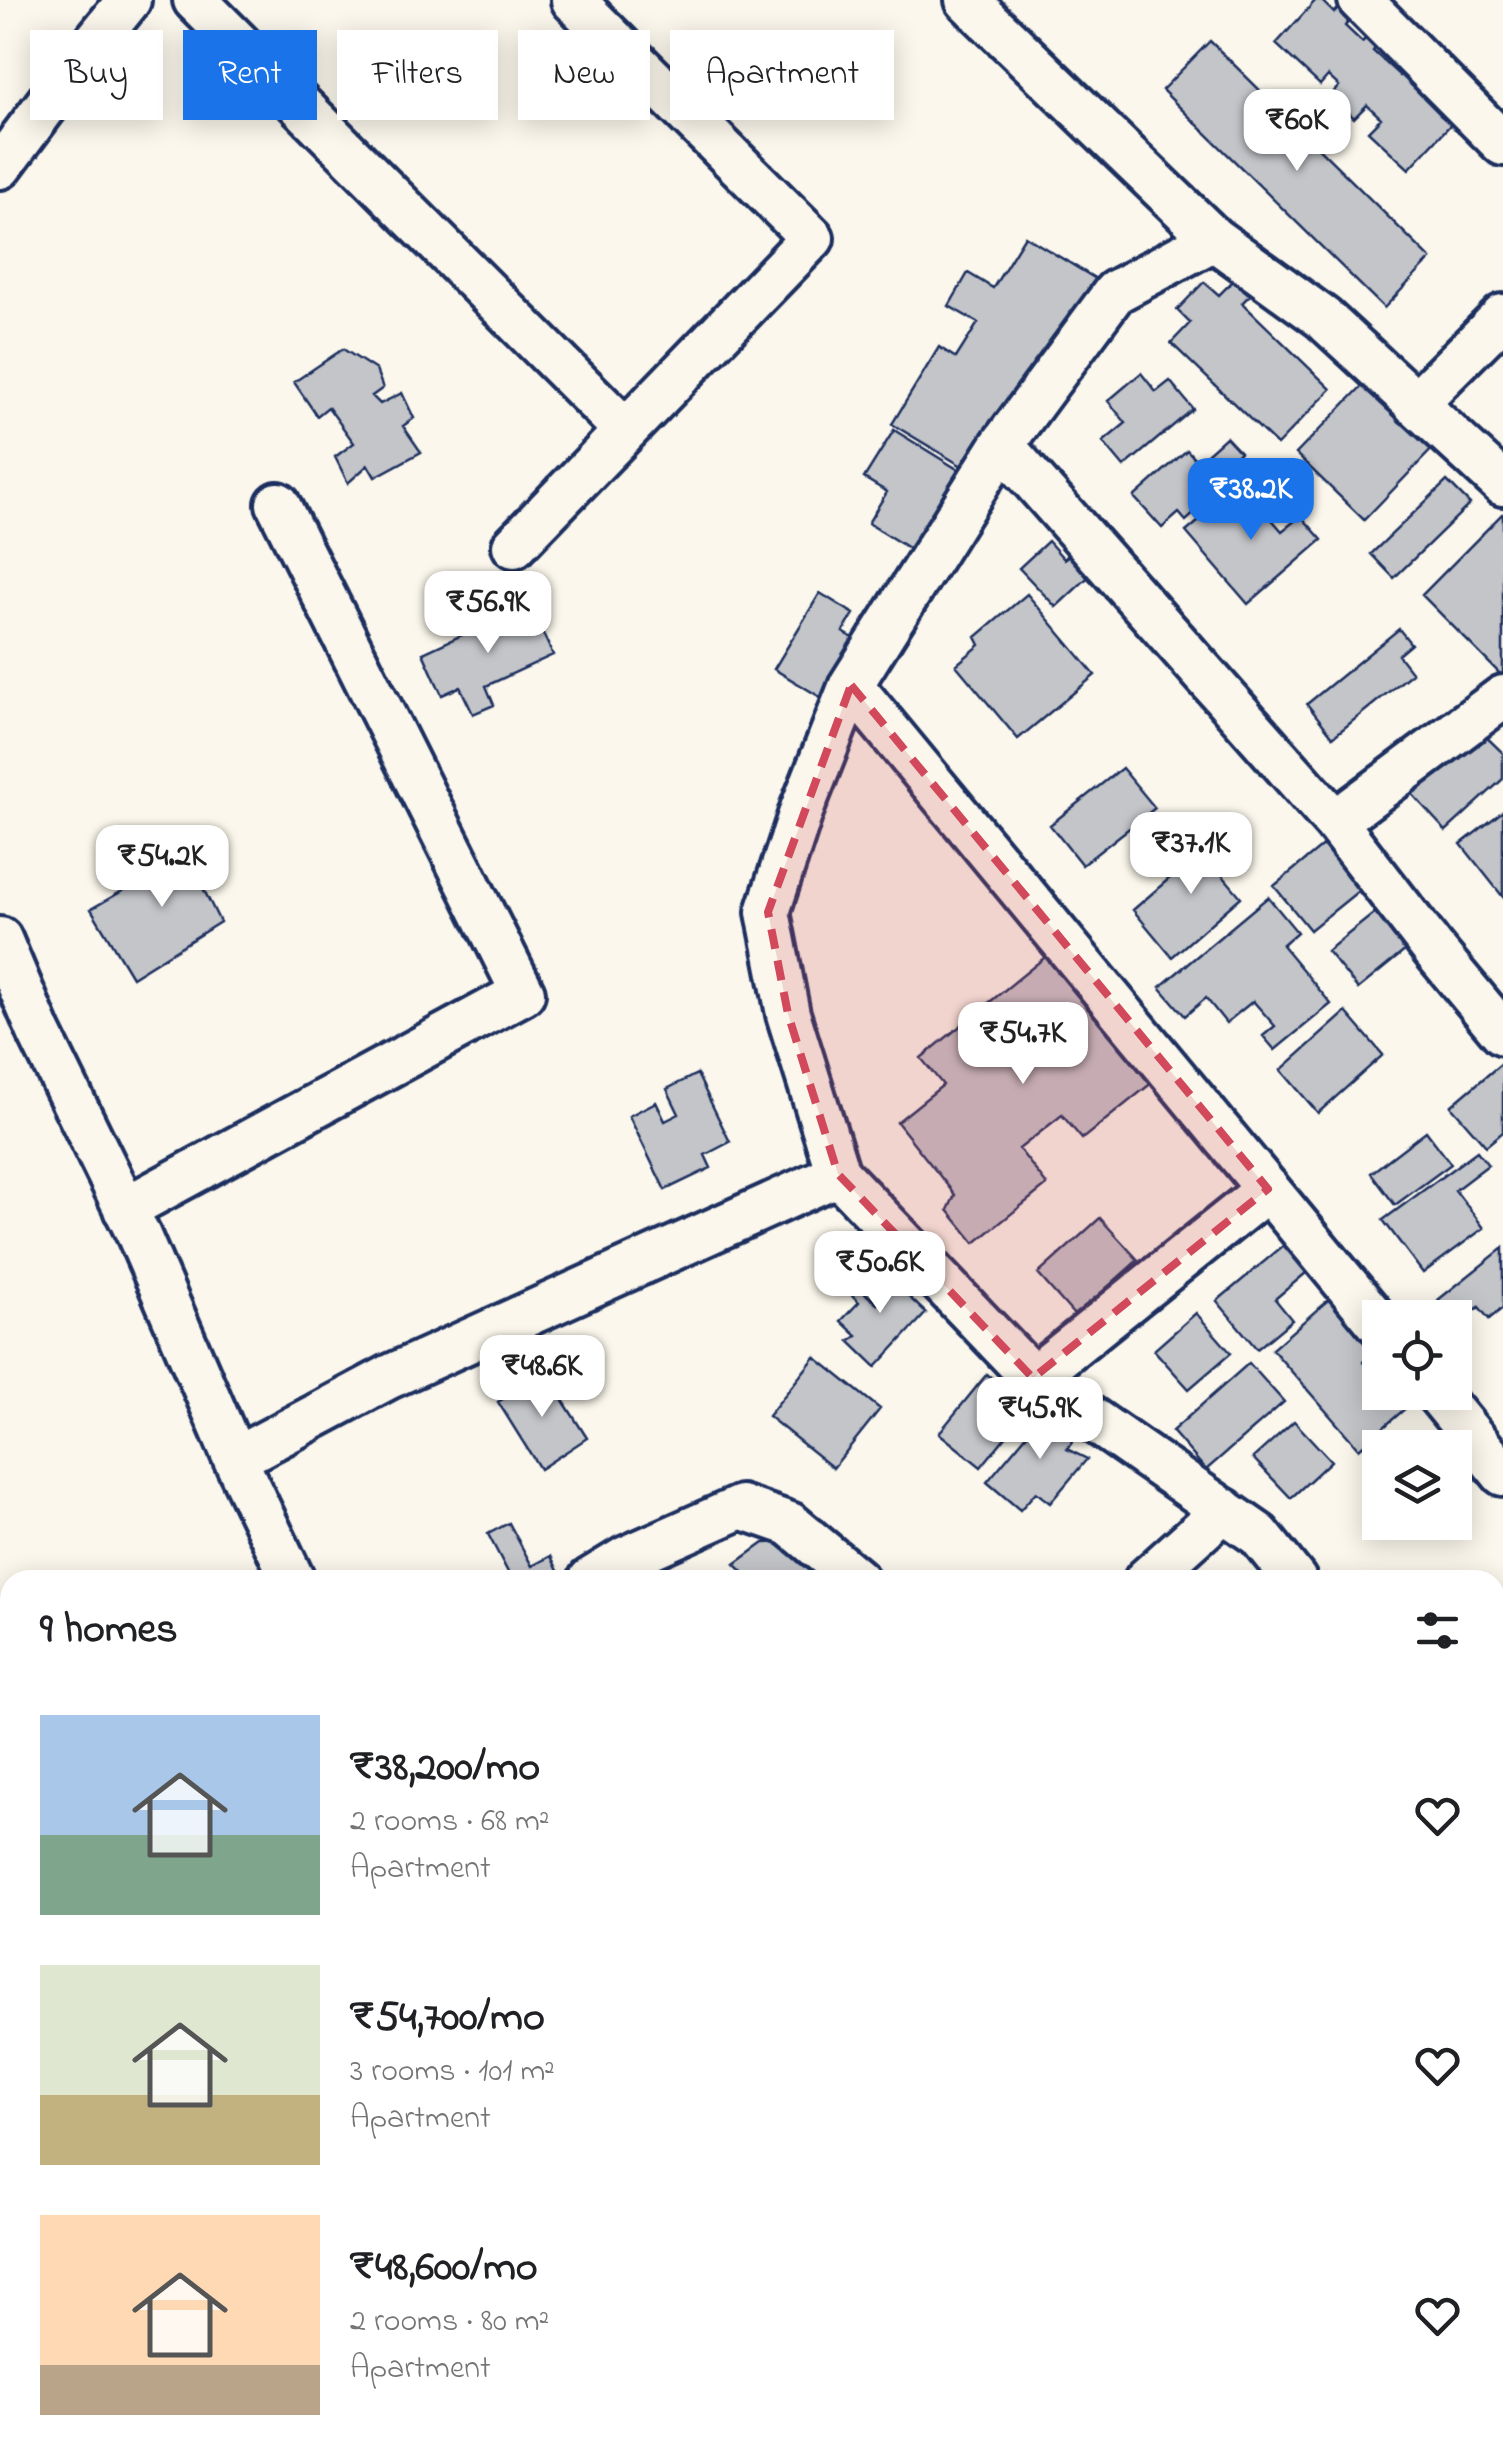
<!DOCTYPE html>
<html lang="en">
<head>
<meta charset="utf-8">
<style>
	:root { --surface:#fff; --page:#f2f2f2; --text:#202124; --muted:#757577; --accent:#1a73e8 }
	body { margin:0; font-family:"Indie Flower",sans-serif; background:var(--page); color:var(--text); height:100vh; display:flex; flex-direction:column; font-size:38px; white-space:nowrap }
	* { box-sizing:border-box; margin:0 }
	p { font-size:32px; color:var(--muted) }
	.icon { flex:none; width:55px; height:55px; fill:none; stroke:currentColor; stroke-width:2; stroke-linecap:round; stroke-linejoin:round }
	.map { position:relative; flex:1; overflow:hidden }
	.details { position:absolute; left:0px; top:1570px; width:1505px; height:892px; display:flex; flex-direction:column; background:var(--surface); border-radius:30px 30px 0 0; box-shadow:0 5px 25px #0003 }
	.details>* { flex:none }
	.hud { position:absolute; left:30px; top:30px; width:1000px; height:90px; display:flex; gap:20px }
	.controls { position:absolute; left:1362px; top:1300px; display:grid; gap:20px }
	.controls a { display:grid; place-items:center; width:110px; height:110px; border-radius:0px; background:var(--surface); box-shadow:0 5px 25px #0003; font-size:50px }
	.price { position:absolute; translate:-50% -85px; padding:0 22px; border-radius:20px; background:#fff; color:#222; font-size:32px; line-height:65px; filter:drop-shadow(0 2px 5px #0008) }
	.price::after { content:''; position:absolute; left:50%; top:60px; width:30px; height:22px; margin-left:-15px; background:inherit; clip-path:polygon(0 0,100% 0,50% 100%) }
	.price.on { background:var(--accent); color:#fff }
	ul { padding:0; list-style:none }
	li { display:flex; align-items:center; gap:30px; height:250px; padding:0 40px }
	li span { display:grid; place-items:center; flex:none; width:280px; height:200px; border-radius:0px; color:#555 }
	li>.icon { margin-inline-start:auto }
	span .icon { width:120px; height:120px; fill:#fffc; stroke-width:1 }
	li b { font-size:42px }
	h2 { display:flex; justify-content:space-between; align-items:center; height:120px; padding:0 40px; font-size:42px }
	.chip { padding:0 35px; border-radius:0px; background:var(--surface); box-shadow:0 5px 25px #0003; font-size:35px; line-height:90px }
	.chip.on { background:var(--accent); color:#fff }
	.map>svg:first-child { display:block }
	.building { fill:#c3c5c9; stroke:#1b2f5e; stroke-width:2.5 }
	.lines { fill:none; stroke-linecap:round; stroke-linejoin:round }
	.street-casing { stroke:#1b2f5e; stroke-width:50 }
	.street { stroke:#fbf7ec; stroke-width:42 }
	.marked { fill:#d1495b; fill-opacity:0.2; stroke:#d1495b; stroke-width:8; stroke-dasharray:20 12; stroke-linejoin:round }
</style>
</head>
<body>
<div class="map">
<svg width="1503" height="2461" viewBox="0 0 1503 2461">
	<rect width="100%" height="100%" fill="#fbf7ec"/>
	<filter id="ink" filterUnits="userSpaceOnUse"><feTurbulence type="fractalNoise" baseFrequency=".01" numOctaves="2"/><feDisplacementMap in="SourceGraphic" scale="20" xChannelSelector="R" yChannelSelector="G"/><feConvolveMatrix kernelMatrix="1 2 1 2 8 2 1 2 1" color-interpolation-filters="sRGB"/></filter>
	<g filter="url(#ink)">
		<!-- building -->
		<path class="building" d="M1316,0H1321L1334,13L1341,6L1353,17L1345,26L1362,42L1370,35L1379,43L1373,51L1400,76L1407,68L1420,80L1415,86L1427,97L1447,107L1440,115L1451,124L1409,169L1368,131L1381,118L1367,105L1354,118L1331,95L1339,86L1328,76L1320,85L1276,44Z
			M1210,41L1431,259L1384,308L1162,90Z
			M1025,236L1096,279L977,475L892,424L939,347L956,358L978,323L949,306L968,273L993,288Z
			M1234,280L1250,295L1242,303L1331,389L1277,445L1171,343L1190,323L1177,310L1204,282L1219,295Z
			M343,349L376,370L383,388L372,396L380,404L402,393L414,418L403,426L421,452L375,477L368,465L348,483L335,457L354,443L328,407L317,416L294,382Z
			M1141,373L1156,392L1170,381L1193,409L1124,467L1103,442L1126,423L1108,401Z
			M1366,382L1434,447L1364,520L1296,454Z
			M894,430L962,472L913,551L868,523L887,492L864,478Z
			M1226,437L1240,452L1219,470L1229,482L1186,521L1179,513L1162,528L1134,497L1187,450L1198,462Z
			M1447,481L1470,504L1394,578L1371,554Z
			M1242,485L1282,531L1301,516L1322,540L1248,604L1186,532Z
			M1502,514L1503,515V677L1422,595Z
			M1048,541L1064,559L1076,548L1097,569L1056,607L1019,568Z
			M820,593L854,614L843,632L858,641L822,698L774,669Z
			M1027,594L1095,675L1018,739L956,665L980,645L976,637Z
			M529,604L553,655L486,686L494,705L473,714L460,687L442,695L423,653Z
			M1399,629L1411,644L1398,655L1412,673L1333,737L1307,704Z
			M1475,726L1503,753V779L1446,831L1404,785Z
			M1122,768L1155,808L1082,865L1050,825Z
			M1503,811V897L1461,844Z
			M1225,830L1242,850L1218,870L1241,897L1172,957L1133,910Z
			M215,838L224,865L201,884L220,922L132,977L91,909Z
			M1326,843L1362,888L1310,930L1274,886Z
			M1268,897L1297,932L1282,945L1331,1004L1275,1050L1263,1036L1275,1026L1253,1001L1226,1023L1206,998L1185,1016L1160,987Z
			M1382,907L1412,945L1358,989L1327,951Z
			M1060,945L1164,1073L1082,1139L1062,1115L1019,1149L1047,1185L975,1243L948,1210L955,1195L897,1122L943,1085L921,1058Z
			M1346,1012L1383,1055L1318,1113L1281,1070Z
			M1503,1062V1132L1486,1146L1451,1106Z
			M697,1074L730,1142L705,1155L711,1168L665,1190L629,1116L656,1102L665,1121L679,1114L667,1089Z
			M1426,1131L1451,1164L1395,1205L1371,1173Z
			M1477,1151L1488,1165L1455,1190L1484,1228L1423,1273L1383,1220Z
			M1100,1218L1138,1260L1075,1316L1038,1274Z
			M1290,1240L1313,1267L1275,1299L1292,1320L1257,1349L1217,1301Z
			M1503,1248V1308L1489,1319L1479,1307L1457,1324L1455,1318H1453L1438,1300Z
			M875,1265L926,1313L876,1367L849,1341L857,1336L841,1321L859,1302L847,1290L853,1282L878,1305L856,1284Z
			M1336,1293L1380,1344L1363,1362L1373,1374L1380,1368V1392H1394L1407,1407L1359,1449L1272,1349Z
			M1196,1313L1231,1353L1189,1389L1154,1350Z
			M815,1357L880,1409L833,1468L768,1416Z
			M1249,1363L1284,1402L1206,1470L1172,1431Z
			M545,1372L587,1438L540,1469L498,1402Z
			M987,1374L1029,1408L981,1467L939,1433Z
			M1050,1407L1080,1432L1067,1449L1087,1459L1050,1503L1036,1492L1020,1510L987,1482Z
			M1294,1421L1331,1461L1291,1498L1253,1458Z
			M509,1523L532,1566L551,1556L559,1573L545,1580H512L488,1534Z
			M795,1542L829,1580H751L735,1564L764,1543Z
			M1503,1886V1945L1495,1949V1893Z
			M1498,1950L1503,1957V2057L1496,2063L1495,1952Z
			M1495,2242L1503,2253V2295L1495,2303Z
			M1503,2327V2419L1495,2410V2334Z
			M1180,2452H1244L1237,2461L1172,2460Z"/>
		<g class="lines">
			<!-- street casing -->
			<g class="street-casing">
				<path id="street" d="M195,0L625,430
					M967,0L1214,239L1115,292L1002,445L851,685L802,809L768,912L788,1014L838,1174L1033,1378L1259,1535L1295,1580
					M1360,0L1503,144
					M0,167L71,72L129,0
					M1214,239L1323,318L1503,484
					M1415,404L1503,316
					M1002,445L1335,822L1434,950L1503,1033
					M514,546L812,238L573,0
					M851,685L1380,1325
					M1335,822L1503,697
					M0,939L39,1032L139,1236L235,1459L293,1580
					M125,1209L523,993L278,504
					M1033,1378L1268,1189
					M1436,1392L1503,1474
					M235,1459L389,1377L838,1174
					M590,1580L626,1558L741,1507L790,1524L857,1580
					M1146,1580L1224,1510
					M0,1827L10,1821
					M1495,1835L1503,1846
					M1495,2101L1503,2095
					M1059,2461L1065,2452
					M1495,2461L1503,2455"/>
			</g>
			<!-- street -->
			<use href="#street" class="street"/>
		</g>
	</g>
	<!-- marked area -->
	<path class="marked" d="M851,685L1268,1189L1033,1378L838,1174L788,1014L768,912Z"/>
</svg>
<div class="controls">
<a><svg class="icon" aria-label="locate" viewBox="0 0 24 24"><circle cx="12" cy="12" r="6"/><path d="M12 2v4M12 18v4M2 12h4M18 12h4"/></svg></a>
<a><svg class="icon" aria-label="layers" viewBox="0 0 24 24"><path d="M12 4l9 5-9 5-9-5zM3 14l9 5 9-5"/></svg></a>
</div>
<b class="price" style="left:1297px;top:174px">₹60K</b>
<b class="price on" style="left:1251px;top:543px">₹38.2K</b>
<b class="price" style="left:488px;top:656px">₹56.9K</b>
<b class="price" style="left:1191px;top:897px">₹37.1K</b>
<b class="price" style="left:162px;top:910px">₹54.2K</b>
<b class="price" style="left:1023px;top:1087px">₹54.7K</b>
<b class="price" style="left:880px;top:1316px">₹50.6K</b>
<b class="price" style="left:542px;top:1420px">₹48.6K</b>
<b class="price" style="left:1040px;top:1462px">₹45.9K</b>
<div class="hud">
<a class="chip">Buy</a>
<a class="chip on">Rent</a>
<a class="chip">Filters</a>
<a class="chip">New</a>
<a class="chip">Apartment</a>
</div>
<section class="details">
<h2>9 homes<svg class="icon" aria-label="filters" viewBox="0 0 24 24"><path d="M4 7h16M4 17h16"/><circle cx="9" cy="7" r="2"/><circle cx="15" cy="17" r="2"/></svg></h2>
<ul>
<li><span style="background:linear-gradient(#a9c7e8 60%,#7fa58c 0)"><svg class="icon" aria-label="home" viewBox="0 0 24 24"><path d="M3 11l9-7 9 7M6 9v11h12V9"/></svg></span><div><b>₹38,200/mo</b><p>2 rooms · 68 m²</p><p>Apartment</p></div><svg class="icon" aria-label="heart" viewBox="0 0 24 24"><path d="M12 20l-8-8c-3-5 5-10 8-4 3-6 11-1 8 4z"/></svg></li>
<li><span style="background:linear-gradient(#dfe7d0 65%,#c2b280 0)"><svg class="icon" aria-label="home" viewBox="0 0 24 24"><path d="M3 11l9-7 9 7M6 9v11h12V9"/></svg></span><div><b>₹54,700/mo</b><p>3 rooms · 101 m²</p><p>Apartment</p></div><svg class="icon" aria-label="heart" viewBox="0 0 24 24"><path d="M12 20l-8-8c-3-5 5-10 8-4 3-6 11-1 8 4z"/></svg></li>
<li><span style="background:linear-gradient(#ffd9b3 75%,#b9a48a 0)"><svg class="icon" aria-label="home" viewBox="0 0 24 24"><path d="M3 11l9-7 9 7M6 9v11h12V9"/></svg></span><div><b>₹48,600/mo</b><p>2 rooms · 80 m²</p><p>Apartment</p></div><svg class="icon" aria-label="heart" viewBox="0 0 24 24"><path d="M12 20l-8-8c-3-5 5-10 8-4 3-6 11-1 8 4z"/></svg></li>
</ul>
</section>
</div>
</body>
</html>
